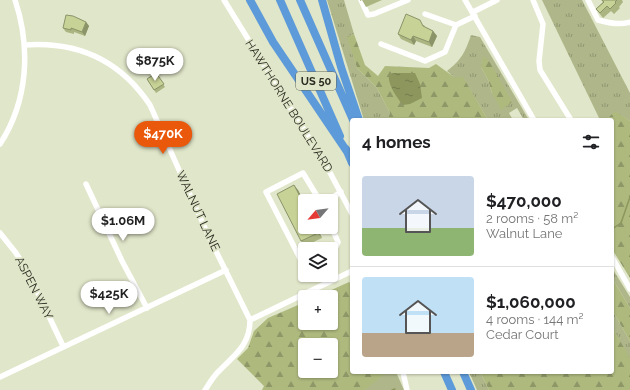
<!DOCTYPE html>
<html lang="en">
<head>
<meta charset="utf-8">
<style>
	:root { --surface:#fff; --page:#f6f6f6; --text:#202124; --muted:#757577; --line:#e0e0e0; --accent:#ea580c }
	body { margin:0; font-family:Raleway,sans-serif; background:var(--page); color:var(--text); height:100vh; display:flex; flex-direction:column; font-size:15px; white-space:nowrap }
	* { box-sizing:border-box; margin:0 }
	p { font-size:13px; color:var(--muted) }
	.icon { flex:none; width:22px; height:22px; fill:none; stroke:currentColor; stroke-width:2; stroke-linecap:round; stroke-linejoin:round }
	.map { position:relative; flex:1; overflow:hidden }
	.side { position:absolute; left:350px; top:118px; width:264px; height:256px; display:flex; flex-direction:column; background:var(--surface); border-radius:4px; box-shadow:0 1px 3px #0004 }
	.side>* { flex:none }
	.needle { width:26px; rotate:242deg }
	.controls { position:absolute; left:298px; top:194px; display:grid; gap:8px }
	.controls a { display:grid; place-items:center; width:40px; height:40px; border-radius:4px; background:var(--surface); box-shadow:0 1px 3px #0004; font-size:20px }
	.price { position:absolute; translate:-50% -34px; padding:0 9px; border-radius:14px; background:#fff; color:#222; font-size:13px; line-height:26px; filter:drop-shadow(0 1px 2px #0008) }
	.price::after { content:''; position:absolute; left:50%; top:24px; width:12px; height:9px; margin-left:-6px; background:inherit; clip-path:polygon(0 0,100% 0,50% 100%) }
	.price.current { background:var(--accent); color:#fff }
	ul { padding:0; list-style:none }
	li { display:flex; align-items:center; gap:12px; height:100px; padding:0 12px }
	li+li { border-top:1px solid var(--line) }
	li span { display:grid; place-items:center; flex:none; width:112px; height:80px; border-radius:4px; color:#555 }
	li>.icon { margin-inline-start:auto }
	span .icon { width:48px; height:48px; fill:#fffc; stroke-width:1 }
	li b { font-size:17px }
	h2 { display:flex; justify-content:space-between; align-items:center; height:48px; padding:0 12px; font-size:17px }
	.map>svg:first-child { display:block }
	.grass { fill:url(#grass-tufts); fill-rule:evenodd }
	.forest { fill:url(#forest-firs); fill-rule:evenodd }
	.park { fill:#afb78a }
	.water { fill:url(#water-ripples) }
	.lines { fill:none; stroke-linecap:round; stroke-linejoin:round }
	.stream { stroke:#8c965d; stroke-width:1.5 }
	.minor { stroke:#fff; stroke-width:5.5 }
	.highway { stroke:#5d9ad9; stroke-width:8 }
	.wall { fill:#abb581 }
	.shaded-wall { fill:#8b9369 }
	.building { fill:#c7d296; stroke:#8b9369 }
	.labels { text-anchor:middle; stroke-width:3.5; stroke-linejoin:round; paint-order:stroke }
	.shield { fill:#e0e6c9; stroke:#616454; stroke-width:1 }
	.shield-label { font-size:11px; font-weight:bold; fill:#2b2d22 }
	.street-label { font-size:12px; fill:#2b2d22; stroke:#e0e6c9 }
</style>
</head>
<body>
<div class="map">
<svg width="630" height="390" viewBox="0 0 630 390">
	<defs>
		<pattern id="grass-tufts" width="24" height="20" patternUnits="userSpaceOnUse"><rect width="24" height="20" fill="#afb78a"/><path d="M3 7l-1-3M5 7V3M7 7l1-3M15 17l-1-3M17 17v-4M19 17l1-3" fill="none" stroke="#8f9570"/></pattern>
		<pattern id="forest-firs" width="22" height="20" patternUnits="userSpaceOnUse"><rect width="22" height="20" fill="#aeb97e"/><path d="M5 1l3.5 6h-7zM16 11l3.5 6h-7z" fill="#8e9767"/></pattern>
		<pattern id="water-ripples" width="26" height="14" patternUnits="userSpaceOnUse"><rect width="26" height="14" fill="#8c965d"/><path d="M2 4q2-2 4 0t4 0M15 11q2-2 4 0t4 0" fill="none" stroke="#737b4c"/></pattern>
	</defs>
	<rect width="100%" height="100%" fill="#e0e6c9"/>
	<!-- grass -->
	<path class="grass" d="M327,0H344L354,34L348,37L357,68L377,88L390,113L387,120H364Z
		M542,0H582L630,93V121L615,112L606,120H600Z
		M471,35L480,37L529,120H524L517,108L509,113L513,120H488L463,78L454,77L447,71C461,60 465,53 471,35ZM481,67L512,102L492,93L488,80Z
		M612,268L630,297V308L612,278Z
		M612,310L630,341V360L612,327Z
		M469,372H480L489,390H477Z"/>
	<!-- forest -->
	<path class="forest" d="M354,34L365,65L378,76L385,66L429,68L436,64L454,77H463L488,120H387L390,113L377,88L357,68L347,37Z
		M483,56L490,62L512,102L501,110L492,93L488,80L481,67Z
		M615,111L630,121V278L612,249V120H606Z
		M612,278L630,308V341L612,310Z
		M349,282L352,285V372H388L394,390H262L264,386L237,359L248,348L254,331L268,318L305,302V323H331V297H316ZM305,345H331V371H305Z
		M612,327L630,358V390H489L480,372H612Z"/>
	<!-- park -->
	<path class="park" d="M387,372H396L404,390H365Z"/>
	<!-- water -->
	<path class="water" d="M395,73H415L420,84L422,98L410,104L403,105C397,98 387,84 389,74Z"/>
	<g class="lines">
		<!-- stream -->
		<path class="stream" d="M612,229L621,223L630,197
			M392,390L395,389"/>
		<!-- minor -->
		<path class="minor" d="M224,0L327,167L352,214
			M361,0L368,15L374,14L408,0
			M465,0L534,120
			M533,0L543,24L539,61L540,70L571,120
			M588,0L598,20C608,23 621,25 630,22
			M473,12L497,0
			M425,14L456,25
			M381,44L425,61L445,52L456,25L475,16
			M24,45C77,41 120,60 150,105L209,237L250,320
			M0,144C28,101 31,48 15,0
			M86,184L122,261L147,308
			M326,201L341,192
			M331,226L338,242L335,249L331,251
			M0,233L16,253L28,272L63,346
			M612,257L630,289
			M305,266H304L266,192L303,173L320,201
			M403,372L407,390
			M0,377L226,270
			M205,390C209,384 213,377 218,372C234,355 250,346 250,320L352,271"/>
		<!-- highway -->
		<path class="highway" d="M250,0L273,42L348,153
			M280,0L340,136
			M300,0L353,120
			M322,0L341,67L359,120
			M346,149L352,163
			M444,372L452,390
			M463,372L471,390"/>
	</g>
	<!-- wall -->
	<path class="wall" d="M360,0H382L366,7L362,0L360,1Z
		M601,0H622L623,2L619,7L620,8L614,14L611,11L603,18L596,9L603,2Z
		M86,22L89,26L85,36L74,32V34L66,32L63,28Z
		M424,25L425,27L433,31L437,36L432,47L416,41L414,45L401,39L398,34Z
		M156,73L165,87L156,93L147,79Z
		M298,190L322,238L305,246L301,241Z"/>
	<!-- shaded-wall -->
	<path class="shaded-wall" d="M86,22L89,26L85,36L82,32Z
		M433,31L437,36L432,47L429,42Z
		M413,36L416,41L414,45L411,40Z
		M294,185L298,190L305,204V206Z
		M315,227H316L322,238L318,233Z"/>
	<!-- building -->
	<path class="building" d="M602,0H617L615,2L616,3L610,9L607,6L600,13L596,9L604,2Z
		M406,14L420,20L423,26L433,31L429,42L413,36L411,40L398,34Z
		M66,15L73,16L86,22L82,32L71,28V30L63,28Z
		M156,73L164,84L154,90L147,79Z
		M294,185L305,206V227H315L318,233L301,241L277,194Z"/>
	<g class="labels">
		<!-- shield labels -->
		<rect class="shield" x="296" y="72" width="40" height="18" rx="3"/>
		<g class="shield-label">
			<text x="316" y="85">US 50</text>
		</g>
		<!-- street labels -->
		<g class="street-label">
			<text transform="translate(289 106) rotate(58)" y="4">HAWTHORNE BOULEVARD</text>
			<text transform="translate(198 211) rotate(65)" y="4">WALNUT LANE</text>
			<text transform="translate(34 288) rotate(63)" y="4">ASPEN WAY</text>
		</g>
	</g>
</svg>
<div class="controls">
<a><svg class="needle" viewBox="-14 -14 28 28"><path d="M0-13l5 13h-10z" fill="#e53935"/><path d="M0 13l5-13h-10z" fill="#757577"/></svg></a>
<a><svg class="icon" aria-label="layers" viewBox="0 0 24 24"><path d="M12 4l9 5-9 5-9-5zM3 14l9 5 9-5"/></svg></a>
<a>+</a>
<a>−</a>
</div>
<b class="price" style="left:155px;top:82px">$875K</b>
<b class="price current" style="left:163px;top:155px">$470K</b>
<b class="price" style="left:123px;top:242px">$1.06M</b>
<b class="price" style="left:109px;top:315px">$425K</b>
<section class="side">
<h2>4 homes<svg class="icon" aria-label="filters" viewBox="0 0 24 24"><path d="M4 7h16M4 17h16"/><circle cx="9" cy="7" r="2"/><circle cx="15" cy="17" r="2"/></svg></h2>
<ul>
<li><span style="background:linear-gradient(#c9d6e8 65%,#8fb573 0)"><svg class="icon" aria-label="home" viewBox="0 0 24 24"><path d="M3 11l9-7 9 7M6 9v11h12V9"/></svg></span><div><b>$470,000</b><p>2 rooms · 58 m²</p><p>Walnut Lane</p></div></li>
<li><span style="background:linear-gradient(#bfe0f5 70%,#b9a48a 0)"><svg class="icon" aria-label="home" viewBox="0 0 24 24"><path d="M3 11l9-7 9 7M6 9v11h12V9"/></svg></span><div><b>$1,060,000</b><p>4 rooms · 144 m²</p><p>Cedar Court</p></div></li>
</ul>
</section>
</div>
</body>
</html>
